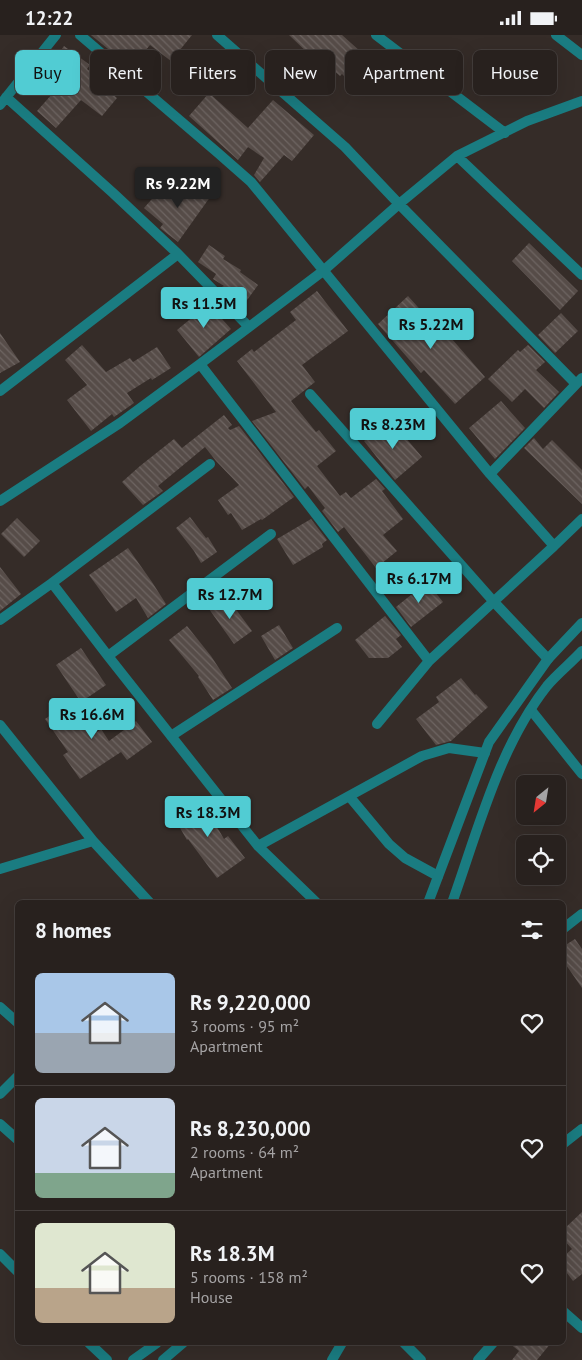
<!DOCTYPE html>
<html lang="en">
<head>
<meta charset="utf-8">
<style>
	:root { --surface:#28211e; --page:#302927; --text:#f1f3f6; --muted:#a5a3a4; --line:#443e3c; --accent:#51ccd3 }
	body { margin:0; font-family:"PT Sans",sans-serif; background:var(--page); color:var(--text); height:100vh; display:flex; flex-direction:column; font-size:19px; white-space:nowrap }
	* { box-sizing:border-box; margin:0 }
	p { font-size:16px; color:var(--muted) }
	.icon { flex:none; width:28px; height:28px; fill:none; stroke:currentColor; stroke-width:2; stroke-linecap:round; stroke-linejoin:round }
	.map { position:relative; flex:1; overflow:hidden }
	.sheet { position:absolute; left:15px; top:865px; width:551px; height:445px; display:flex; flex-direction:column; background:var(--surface); border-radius:8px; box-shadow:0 5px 20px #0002,0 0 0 1px var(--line) }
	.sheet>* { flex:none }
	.banner { position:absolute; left:15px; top:15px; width:552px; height:45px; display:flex; gap:10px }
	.needle { width:32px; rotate:210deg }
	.tools { position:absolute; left:516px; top:740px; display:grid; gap:10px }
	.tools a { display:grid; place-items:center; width:50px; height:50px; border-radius:8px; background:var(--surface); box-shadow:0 5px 20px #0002,0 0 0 1px var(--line); font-size:25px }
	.price { position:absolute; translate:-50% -42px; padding:0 11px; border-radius:5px; background:var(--accent); color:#111; font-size:16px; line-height:32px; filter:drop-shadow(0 1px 2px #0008) }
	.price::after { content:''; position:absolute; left:50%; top:30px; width:15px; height:11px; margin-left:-8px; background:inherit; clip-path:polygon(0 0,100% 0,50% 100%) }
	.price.selected { background:#222; color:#fff }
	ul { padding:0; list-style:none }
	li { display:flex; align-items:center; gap:15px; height:125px; padding:0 20px }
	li+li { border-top:1px solid var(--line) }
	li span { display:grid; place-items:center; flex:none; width:140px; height:100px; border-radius:8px; color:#555 }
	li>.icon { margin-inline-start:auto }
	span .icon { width:60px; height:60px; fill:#fffc; stroke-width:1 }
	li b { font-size:21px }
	h2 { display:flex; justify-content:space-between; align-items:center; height:60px; padding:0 20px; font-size:21px }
	.tag { padding:0 18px; border-radius:8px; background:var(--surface); box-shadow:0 5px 20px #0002,0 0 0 1px var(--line); font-size:18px; line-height:45px }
	.tag.selected { background:var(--accent); color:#111 }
	.status { display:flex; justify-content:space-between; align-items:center; height:35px; padding:0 25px; background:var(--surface); direction:ltr }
	.status svg { height:14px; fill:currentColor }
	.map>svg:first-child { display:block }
	.building { fill:url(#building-back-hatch) }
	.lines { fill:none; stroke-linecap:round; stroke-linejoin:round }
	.minor { stroke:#1a7c81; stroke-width:10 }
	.tertiary { stroke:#1a7c81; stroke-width:10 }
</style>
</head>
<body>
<div class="status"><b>12:22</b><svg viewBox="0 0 49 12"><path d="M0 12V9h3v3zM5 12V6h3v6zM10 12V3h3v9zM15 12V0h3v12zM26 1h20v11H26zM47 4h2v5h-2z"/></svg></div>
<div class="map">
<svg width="582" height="1325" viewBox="0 0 582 1325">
	<defs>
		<pattern id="building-back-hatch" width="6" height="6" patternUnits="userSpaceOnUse" patternTransform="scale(1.25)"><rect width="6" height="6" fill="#564c48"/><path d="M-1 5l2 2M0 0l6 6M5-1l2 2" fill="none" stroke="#6e6562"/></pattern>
	</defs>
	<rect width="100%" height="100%" fill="#352c28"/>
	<!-- building -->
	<path class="building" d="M91,0H192L171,26L150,10L133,30L115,15L113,18Z
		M289,0H342L361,17V18L371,28L352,49L342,39L340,41L315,19L312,22Z
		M64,11L90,30L87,34L104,47L102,50L117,63L102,81L81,65L56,93L37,76L61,49L45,38Z
		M209,58L248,93L273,65L314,100L292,126L284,120L260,147L254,140L264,123L248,112L238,125L189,81Z
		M197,146L213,158L178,207L160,193L163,189L144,173L165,149L183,164Z
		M529,208L578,256L560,275L512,226Z
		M209,210L225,221L223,224L241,235L240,237L258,250L245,268L222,252L224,251L213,244L216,239L198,227Z
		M317,256L348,296L302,330L315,347L291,366L316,397L319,395L336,416L317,431L340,461L346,457L351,463L376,444L385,454L382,456L403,484L383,500L397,516L376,533L344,492L338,497L322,476L325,473L308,451L305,454L252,386L276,377L237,326L252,314L254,317L296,285L290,277Z
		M408,261L435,291L438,288L485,342L455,369L424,335L421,338L378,289Z
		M206,266L231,294L199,322L177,295L194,281L192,279Z
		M561,278L578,296L555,318L538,300Z
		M0,298L20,327L0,338Z
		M82,310L106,337L130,323L133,327L157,312L171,333L152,345L151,343L127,358L134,368L114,382L112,379L91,396L67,365L87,350L65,325Z
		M528,310L545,327L536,335L559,357L544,373L525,354L512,367L488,344L518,315L520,317Z
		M501,366L525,393L495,424L469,393Z
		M224,380L232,390L228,393L230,395L239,391L294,462L262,485L261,484L242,495L231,478L228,480L218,465L239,450L216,426L205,412L158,451L163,456L143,470L122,447L140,431L174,404L182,413Z
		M389,386L403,404L405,402L422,422L395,445L364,406Z
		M534,403L543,414L552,405L582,435V469L524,413Z
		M190,482L206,503L208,502L217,517L201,528L194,516L176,493Z
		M17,483L40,506L24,522L1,499Z
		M311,484L327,505L322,509L323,512L293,530L277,504Z
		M128,513L152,547L166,569L148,583L136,563L116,577L89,540Z
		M0,532L21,559L0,576Z
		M427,547L443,567L411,592L396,572Z
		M226,561L252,596L234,609L209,574Z
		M385,581L401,600L396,604L402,612L388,623H369L355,605Z
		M279,590L293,613L275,625L261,601Z
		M187,591L211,621L232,653L213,665L198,642L199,641L169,605Z
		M81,613L106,650L81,667L56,630Z
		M461,643L475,660L476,659L488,672L451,706L436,710L416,684L439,667L436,662Z
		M74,664L97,697L101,694L109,706L136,686L152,707L127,725L121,717L80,744L63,720L68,717L45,684Z
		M200,763L224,804L228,801L245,823L217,843L188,804L187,805L172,779Z
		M575,904L582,914V953L564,927V911Z
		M582,1177V1239L573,1246L564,1234V1221L572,1214L564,1205V1194Z
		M509,1308H551L537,1325H512L519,1316Z"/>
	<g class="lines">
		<!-- minor -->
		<path class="minor" d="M80,0L218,118L251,147L490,439L554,511
			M217,0L345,112L399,169L576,349
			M376,0L505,98
			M556,0L582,20
			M6,62L113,158L178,219L249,292
			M0,70L56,0
			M457,121L582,240
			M200,329L429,626
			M0,356L178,219
			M310,359L494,567L548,624
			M490,439L582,343
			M0,466L120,388L200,329L323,236L399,169L457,121L527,86L582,66
			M52,548L108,621L258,811L317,868
			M0,585L52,548L210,429
			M108,621L271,499
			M531,675L582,739
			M377,689L429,626L554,511L582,484
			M0,690L93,806L150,868
			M171,701L337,593
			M349,761L389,809L405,823L438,841
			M258,811L422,721L449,713L485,718
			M0,834L93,806
			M564,893L582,879
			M0,972L18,988
			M0,1059L18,1041
			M0,1089L18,1105
			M564,1108L582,1094
			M0,1219L18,1237
			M564,1277L582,1293
			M89,1308L107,1325
			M404,1308L421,1325
			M332,1325L342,1308
			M478,1325L493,1308"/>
		<!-- tertiary -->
		<path class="tertiary" d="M428,868L489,707L548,624L582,588
			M452,868C478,795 499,712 547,651C557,639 571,628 582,616
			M133,1325L157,1308
			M163,1325L183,1308"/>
	</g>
</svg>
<div class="tools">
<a><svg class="needle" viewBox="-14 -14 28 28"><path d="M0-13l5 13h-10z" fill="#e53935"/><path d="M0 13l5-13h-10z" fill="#a5a3a4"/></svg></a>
<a><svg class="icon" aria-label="locate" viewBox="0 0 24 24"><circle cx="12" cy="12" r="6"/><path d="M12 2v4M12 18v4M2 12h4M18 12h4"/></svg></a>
</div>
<b class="price selected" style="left:178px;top:174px">Rs 9.22M</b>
<b class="price" style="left:204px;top:294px">Rs 11.5M</b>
<b class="price" style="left:431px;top:315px">Rs 5.22M</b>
<b class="price" style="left:393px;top:415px">Rs 8.23M</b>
<b class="price" style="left:419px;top:569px">Rs 6.17M</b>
<b class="price" style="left:230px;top:585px">Rs 12.7M</b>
<b class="price" style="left:92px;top:705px">Rs 16.6M</b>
<b class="price" style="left:208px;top:803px">Rs 18.3M</b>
<div class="banner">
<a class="tag selected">Buy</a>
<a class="tag">Rent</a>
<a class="tag">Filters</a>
<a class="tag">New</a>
<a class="tag">Apartment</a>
<a class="tag">House</a>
</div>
<section class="sheet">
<h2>8 homes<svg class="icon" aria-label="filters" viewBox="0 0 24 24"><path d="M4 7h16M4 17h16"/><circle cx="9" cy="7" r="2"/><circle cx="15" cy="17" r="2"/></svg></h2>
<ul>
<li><span style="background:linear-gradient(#a9c7e8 60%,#9aa5b1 0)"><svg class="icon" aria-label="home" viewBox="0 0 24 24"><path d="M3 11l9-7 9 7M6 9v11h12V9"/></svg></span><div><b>Rs 9,220,000</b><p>3 rooms · 95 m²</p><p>Apartment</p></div><svg class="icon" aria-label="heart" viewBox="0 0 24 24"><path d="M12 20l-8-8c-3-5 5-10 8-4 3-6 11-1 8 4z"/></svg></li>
<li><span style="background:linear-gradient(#c9d6e8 75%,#7fa58c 0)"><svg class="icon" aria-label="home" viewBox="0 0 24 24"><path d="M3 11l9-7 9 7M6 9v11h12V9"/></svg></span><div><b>Rs 8,230,000</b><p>2 rooms · 64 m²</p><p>Apartment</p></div><svg class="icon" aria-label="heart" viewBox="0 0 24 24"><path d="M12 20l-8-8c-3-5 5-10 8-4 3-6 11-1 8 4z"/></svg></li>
<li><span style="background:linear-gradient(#dfe7d0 65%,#b9a48a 0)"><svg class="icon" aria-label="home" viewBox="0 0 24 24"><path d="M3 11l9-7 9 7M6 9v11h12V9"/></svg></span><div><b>Rs 18.3M</b><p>5 rooms · 158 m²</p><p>House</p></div><svg class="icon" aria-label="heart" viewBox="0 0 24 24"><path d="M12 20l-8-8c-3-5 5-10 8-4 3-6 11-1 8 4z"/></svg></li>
</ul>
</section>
</div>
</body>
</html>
